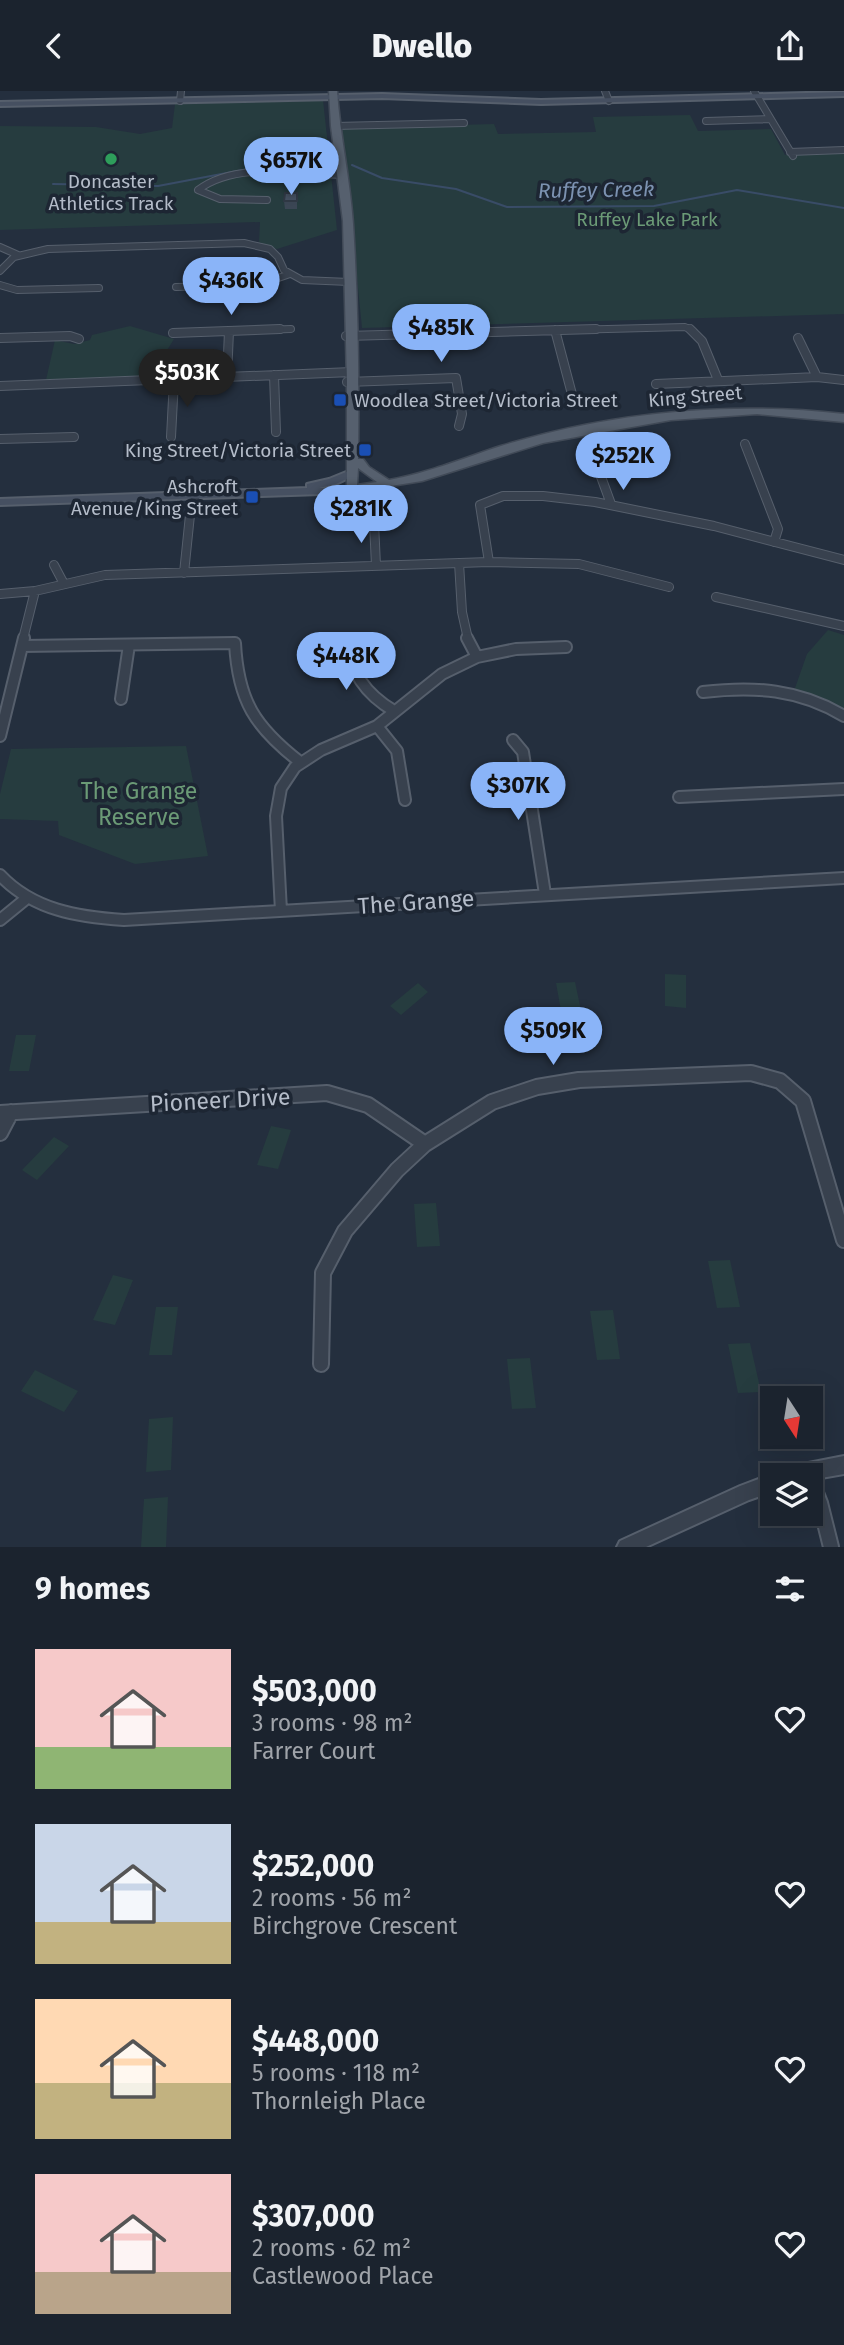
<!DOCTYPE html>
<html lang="en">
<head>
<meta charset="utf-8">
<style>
	:root { --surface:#1b232e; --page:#242b36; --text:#f1f3f6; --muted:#a0a4aa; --line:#39404a; --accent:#8ab4f8 }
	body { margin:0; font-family:"Fira Sans",sans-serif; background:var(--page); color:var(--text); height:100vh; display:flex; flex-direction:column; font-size:26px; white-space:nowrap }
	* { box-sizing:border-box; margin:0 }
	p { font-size:23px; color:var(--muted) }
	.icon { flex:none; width:38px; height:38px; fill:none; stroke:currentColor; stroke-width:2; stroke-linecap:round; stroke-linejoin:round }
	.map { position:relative; height:1456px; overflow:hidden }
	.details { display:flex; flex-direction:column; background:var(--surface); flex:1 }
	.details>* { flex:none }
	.needle { width:46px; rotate:168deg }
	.controls { position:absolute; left:760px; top:1295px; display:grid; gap:14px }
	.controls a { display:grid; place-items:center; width:63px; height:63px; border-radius:0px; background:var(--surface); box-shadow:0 7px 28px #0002,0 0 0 2px var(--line); font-size:35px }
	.price { position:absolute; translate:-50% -60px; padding:0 16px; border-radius:24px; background:var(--accent); color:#111; font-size:23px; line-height:46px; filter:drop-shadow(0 2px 4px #0008) }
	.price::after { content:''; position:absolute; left:50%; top:42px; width:21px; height:16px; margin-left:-10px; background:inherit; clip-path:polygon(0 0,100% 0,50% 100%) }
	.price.on { background:#222; color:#fff }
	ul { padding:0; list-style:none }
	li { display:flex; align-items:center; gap:21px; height:175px; padding:0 35px }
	li span { display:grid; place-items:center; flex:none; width:196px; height:140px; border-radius:0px; color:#555 }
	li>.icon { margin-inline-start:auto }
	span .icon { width:84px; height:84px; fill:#fffc; stroke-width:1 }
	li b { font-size:30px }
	h2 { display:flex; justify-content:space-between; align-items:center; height:84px; padding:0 35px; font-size:30px }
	header { display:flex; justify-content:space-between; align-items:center; height:91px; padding:0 35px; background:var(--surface); font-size:32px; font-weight:800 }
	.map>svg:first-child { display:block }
	.green { fill:#263c3f }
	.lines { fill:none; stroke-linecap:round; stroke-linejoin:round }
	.stream { stroke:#394c67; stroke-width:2 }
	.minor-far3-casing { stroke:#565f6c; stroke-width:8 }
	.minor-far2-casing { stroke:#565f6c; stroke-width:10 }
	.minor-far1-casing { stroke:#565f6c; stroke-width:14 }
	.minor-casing { stroke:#565f6c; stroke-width:18 }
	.tertiary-casing { stroke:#565f6c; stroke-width:4 }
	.secondary-casing { stroke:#565f6c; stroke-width:4 }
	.primary-casing { stroke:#414a57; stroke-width:3 }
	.minor-far3 { stroke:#38414e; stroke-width:6 }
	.minor-far2 { stroke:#38414e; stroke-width:8 }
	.minor-far1 { stroke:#38414e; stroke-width:10 }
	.minor { stroke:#38414e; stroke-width:14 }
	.tertiary { fill:#38414e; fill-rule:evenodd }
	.secondary { fill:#465061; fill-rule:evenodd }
	.primary { fill:#56606e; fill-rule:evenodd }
	.wall { fill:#3b4654 }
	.building { fill:#455162; stroke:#303945; stroke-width:2 }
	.leisure-dot { fill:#2e9e5b; stroke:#1d2633; stroke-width:2.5 }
	.transit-dot { fill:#1a4fb4; stroke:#1d2633; stroke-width:2.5 }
	.labels { text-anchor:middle; stroke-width:7; stroke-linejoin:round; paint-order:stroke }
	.far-poi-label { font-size:19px; fill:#b4bcc9; stroke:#1d2633; text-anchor:end }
	.far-park-label { font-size:19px; fill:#6b9a76; stroke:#1d2633 }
	.far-street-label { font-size:19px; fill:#b4bcc9; stroke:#1d2633 }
	.far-water-label { font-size:21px; font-style:italic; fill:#7c92b1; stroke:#1d2633 }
	.park-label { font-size:23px; fill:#6b9a76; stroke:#1d2633 }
	.street-label { font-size:23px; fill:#b4bcc9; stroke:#1d2633 }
</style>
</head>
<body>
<header><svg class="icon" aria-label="back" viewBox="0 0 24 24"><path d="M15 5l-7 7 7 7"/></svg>Dwello<svg class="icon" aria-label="share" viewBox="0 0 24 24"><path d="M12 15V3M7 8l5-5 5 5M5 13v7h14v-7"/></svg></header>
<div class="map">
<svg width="844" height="1456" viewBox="0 0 844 1456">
	<rect width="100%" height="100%" fill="#242f3e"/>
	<!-- green -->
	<path class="green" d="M323,9L337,139L277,158L259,151L260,131L0,139V35L96,36L140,43L172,37L175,13Z
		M690,24L698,40L771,38L785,64L844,62V223L362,237L342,37L494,33L498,43L596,41L593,26Z
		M130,235L174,248L161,269L159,285L46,289L55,249L74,253L90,249L92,244Z
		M828,539L844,544V620L794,600L807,563Z
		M186,655L208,765L135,773L59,744L58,730L0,728V703L11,658Z
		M665,883L686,884V917L665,915Z
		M575,891L582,924L562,925L556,892Z
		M418,892L428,901L401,924L390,915Z
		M16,944H36L29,980H9Z
		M271,1035L291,1039L278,1078L257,1074Z
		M54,1046L69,1055L37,1089L22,1079Z
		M436,1112L440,1155L417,1156L414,1113Z
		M730,1169L740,1216L717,1217L708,1170Z
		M113,1184L133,1189L115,1234L93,1229Z
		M156,1216H178L172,1264H149Z
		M613,1219L620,1268L597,1269L590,1220Z
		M750,1252L761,1301L738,1302L728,1253Z
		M530,1267L536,1317L512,1318L507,1268Z
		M35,1279L78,1300L64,1321L21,1300Z
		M173,1326L171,1379L146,1381L149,1328Z
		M168,1406L166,1456H141L144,1408Z"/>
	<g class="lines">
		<!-- stream -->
		<path class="stream" d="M352,74L382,87L456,98L507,116L654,115L737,99L844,117
			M284,78L324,73
			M53,93L158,95L248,78"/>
		<!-- minor-far3 casing -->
		<g class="minor-far3-casing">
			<path id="minor-far3" d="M605,0L609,10
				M754,0L793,65
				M180,10L181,0
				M706,30L770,28
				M335,35L464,32
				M790,61L844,59
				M267,109L220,108L198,99C236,70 298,83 343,84
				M0,156L18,164
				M0,180L14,166L48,158L244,152L270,158L278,166L284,179L302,189L349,191
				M0,194L17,199L99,197
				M176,196L258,194L290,183
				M229,240L291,238
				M530,240L685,236L693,240"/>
		</g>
		<!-- minor-far2 casing -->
		<g class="minor-far2-casing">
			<path id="minor-far2" d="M690,238L702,250L718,289
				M555,239L573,307
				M173,242L280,238
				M346,245L596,238
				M0,247L70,245L79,248
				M798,247L817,286
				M274,284L276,341
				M227,287L229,240
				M347,291L456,287L462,323L459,335
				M656,293L817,286L844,289
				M0,295L352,281
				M171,346L174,289
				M0,348L74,346
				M745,353L778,438L774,451
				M611,413L600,383L604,376L652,361
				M374,431L376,475
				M489,471L480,414L503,405H543L595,411L714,435L844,469
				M459,472L462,521L468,548
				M54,474L63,491
				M184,482L190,424L196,404
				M0,503L35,500L105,484L489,471L579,473L669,496
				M716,506L844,535
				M23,548L35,500"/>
		</g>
		<!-- minor-far1 casing -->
		<g class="minor-far1-casing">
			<path id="minor-far1" d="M467,547L477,566
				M345,548C352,582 364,602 394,620
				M22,555L235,552C238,610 255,636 300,671
				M703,601C754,595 799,598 844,625
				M121,608L129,554
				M377,635L397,660L405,709
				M0,645L24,547
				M513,649L523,661L545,803
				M679,706L844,698
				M0,784C33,819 78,826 124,829L844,787
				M281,820L276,725L281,697L295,676L321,659L377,635L442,583L477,566L516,558L566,556
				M0,829L27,807"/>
		</g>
		<!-- minor casing -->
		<g class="minor-casing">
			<path id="minor" d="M0,1022L327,1002L368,1014L425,1053
				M0,1042L11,1021
				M321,1273L323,1182L345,1140L397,1079L425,1053L492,1011L537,996L579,989L751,982L780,990L803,1010L844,1149
				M810,1387L820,1412L831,1456"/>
		</g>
		<!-- tertiary casing -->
		<g class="tertiary-casing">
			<path id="tertiary" d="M844,1365V1383L810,1389V1384H784L787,1378L793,1375Z
				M772,1383L774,1384H772V1401L749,1409L646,1456H617L620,1450L740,1395Z"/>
		</g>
		<!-- secondary casing -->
		<g class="secondary-casing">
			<path id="secondary" d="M844,1V5L541,13L382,7L0,15V11L382,3L541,9Z
				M351,379L356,382L355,384L336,393L319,397H355L357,399L351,402L0,414V408L307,397V393L329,388Z"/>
		</g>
		<!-- primary casing -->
		<g class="primary-casing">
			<path id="primary" d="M329,0H337C340,45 350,88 353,133C358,211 359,289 358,368H363L369,376L389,389C428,382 464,367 501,355C611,321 730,310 844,323V331L757,323L671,329L543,352L422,390L347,402V291L343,130L331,35ZM358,377L377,391L357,394Z"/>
		</g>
		<!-- minor-far3 -->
		<use href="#minor-far3" class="minor-far3"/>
		<!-- minor-far2 -->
		<use href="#minor-far2" class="minor-far2"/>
		<!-- minor-far1 -->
		<use href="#minor-far1" class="minor-far1"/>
		<!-- minor -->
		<use href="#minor" class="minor"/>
		<!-- tertiary -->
		<use href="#tertiary" class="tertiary"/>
		<!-- secondary -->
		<use href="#secondary" class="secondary"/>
		<!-- primary -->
		<use href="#primary" class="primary"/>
	</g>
	<!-- wall -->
	<path class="wall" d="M297,102V118H285L284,110Z"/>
	<!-- building -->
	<path class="building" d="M285,102H297V110H284Z"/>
	<!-- markers -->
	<circle class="leisure-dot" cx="111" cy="68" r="7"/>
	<g class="transit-dot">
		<rect x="333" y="302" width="14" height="14" rx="3.5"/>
		<rect x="358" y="352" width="14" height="14" rx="3.5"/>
		<rect x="245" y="399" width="14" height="14" rx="3.5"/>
	</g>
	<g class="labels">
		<!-- far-poi labels -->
		<g class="far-poi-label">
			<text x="111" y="97" text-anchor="middle">Doncaster<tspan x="111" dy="22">Athletics Track</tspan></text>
			<text x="354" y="316" text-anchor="start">Woodlea Street/Victoria Street</text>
			<text x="351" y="366">King Street/Victoria Street</text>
			<text x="238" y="402">Ashcroft<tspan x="238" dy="22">Avenue/King Street</tspan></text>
		</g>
		<!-- far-park labels -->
		<g class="far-park-label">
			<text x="647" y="135">Ruffey Lake Park</text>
		</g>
		<!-- far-street labels -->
		<g class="far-street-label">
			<text transform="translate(695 305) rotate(-5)" y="7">King Street</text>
		</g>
		<!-- far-water labels -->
		<g class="far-water-label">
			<text transform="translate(596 99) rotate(-1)" y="7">Ruffey Creek</text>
		</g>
		<!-- park labels -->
		<g class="park-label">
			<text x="139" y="708">The Grange<tspan x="139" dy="26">Reserve</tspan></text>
		</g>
		<!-- street labels -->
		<g class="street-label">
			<text transform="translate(416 811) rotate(-4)" y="8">The Grange</text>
			<text transform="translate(220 1009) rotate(-3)" y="8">Pioneer Drive</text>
		</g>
	</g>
</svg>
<div class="controls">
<a><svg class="needle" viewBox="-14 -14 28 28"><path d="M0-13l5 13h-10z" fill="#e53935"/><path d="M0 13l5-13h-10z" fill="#a0a4aa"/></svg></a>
<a><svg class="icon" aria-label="layers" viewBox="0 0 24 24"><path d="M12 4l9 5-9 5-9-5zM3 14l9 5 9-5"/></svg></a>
</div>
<b class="price" style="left:291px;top:106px">$657K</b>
<b class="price" style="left:231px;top:226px">$436K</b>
<b class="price" style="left:441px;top:273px">$485K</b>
<b class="price on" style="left:187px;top:318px">$503K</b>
<b class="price" style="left:623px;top:401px">$252K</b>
<b class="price" style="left:361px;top:454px">$281K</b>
<b class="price" style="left:346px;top:601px">$448K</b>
<b class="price" style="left:518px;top:731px">$307K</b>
<b class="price" style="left:553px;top:976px">$509K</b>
</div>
<section class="details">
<h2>9 homes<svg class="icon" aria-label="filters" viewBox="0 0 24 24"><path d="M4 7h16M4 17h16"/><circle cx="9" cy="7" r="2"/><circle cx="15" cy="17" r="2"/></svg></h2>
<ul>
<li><span style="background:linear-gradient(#f6c9c9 70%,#8fb573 0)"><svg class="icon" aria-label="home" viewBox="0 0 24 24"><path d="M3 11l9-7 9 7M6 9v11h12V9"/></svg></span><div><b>$503,000</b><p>3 rooms · 98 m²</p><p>Farrer Court</p></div><svg class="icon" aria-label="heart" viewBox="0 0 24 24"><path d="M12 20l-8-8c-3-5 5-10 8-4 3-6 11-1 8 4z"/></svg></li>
<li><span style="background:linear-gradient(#c9d6e8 70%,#c2b280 0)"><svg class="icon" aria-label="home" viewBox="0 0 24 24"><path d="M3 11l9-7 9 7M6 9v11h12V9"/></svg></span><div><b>$252,000</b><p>2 rooms · 56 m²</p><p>Birchgrove Crescent</p></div><svg class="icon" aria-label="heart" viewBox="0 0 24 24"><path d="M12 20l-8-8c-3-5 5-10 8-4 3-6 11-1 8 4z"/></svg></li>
<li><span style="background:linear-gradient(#ffd9b3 60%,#c2b280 0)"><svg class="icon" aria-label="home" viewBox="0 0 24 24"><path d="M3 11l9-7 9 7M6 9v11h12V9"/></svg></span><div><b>$448,000</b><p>5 rooms · 118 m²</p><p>Thornleigh Place</p></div><svg class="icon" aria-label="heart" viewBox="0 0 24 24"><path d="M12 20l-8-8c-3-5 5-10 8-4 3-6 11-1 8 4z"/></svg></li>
<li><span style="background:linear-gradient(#f6c9c9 70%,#b9a48a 0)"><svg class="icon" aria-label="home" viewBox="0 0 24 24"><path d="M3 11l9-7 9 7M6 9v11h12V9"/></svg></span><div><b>$307,000</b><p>2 rooms · 62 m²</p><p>Castlewood Place</p></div><svg class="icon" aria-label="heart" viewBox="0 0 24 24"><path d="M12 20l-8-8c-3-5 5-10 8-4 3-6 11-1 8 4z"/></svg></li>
</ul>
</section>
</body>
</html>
